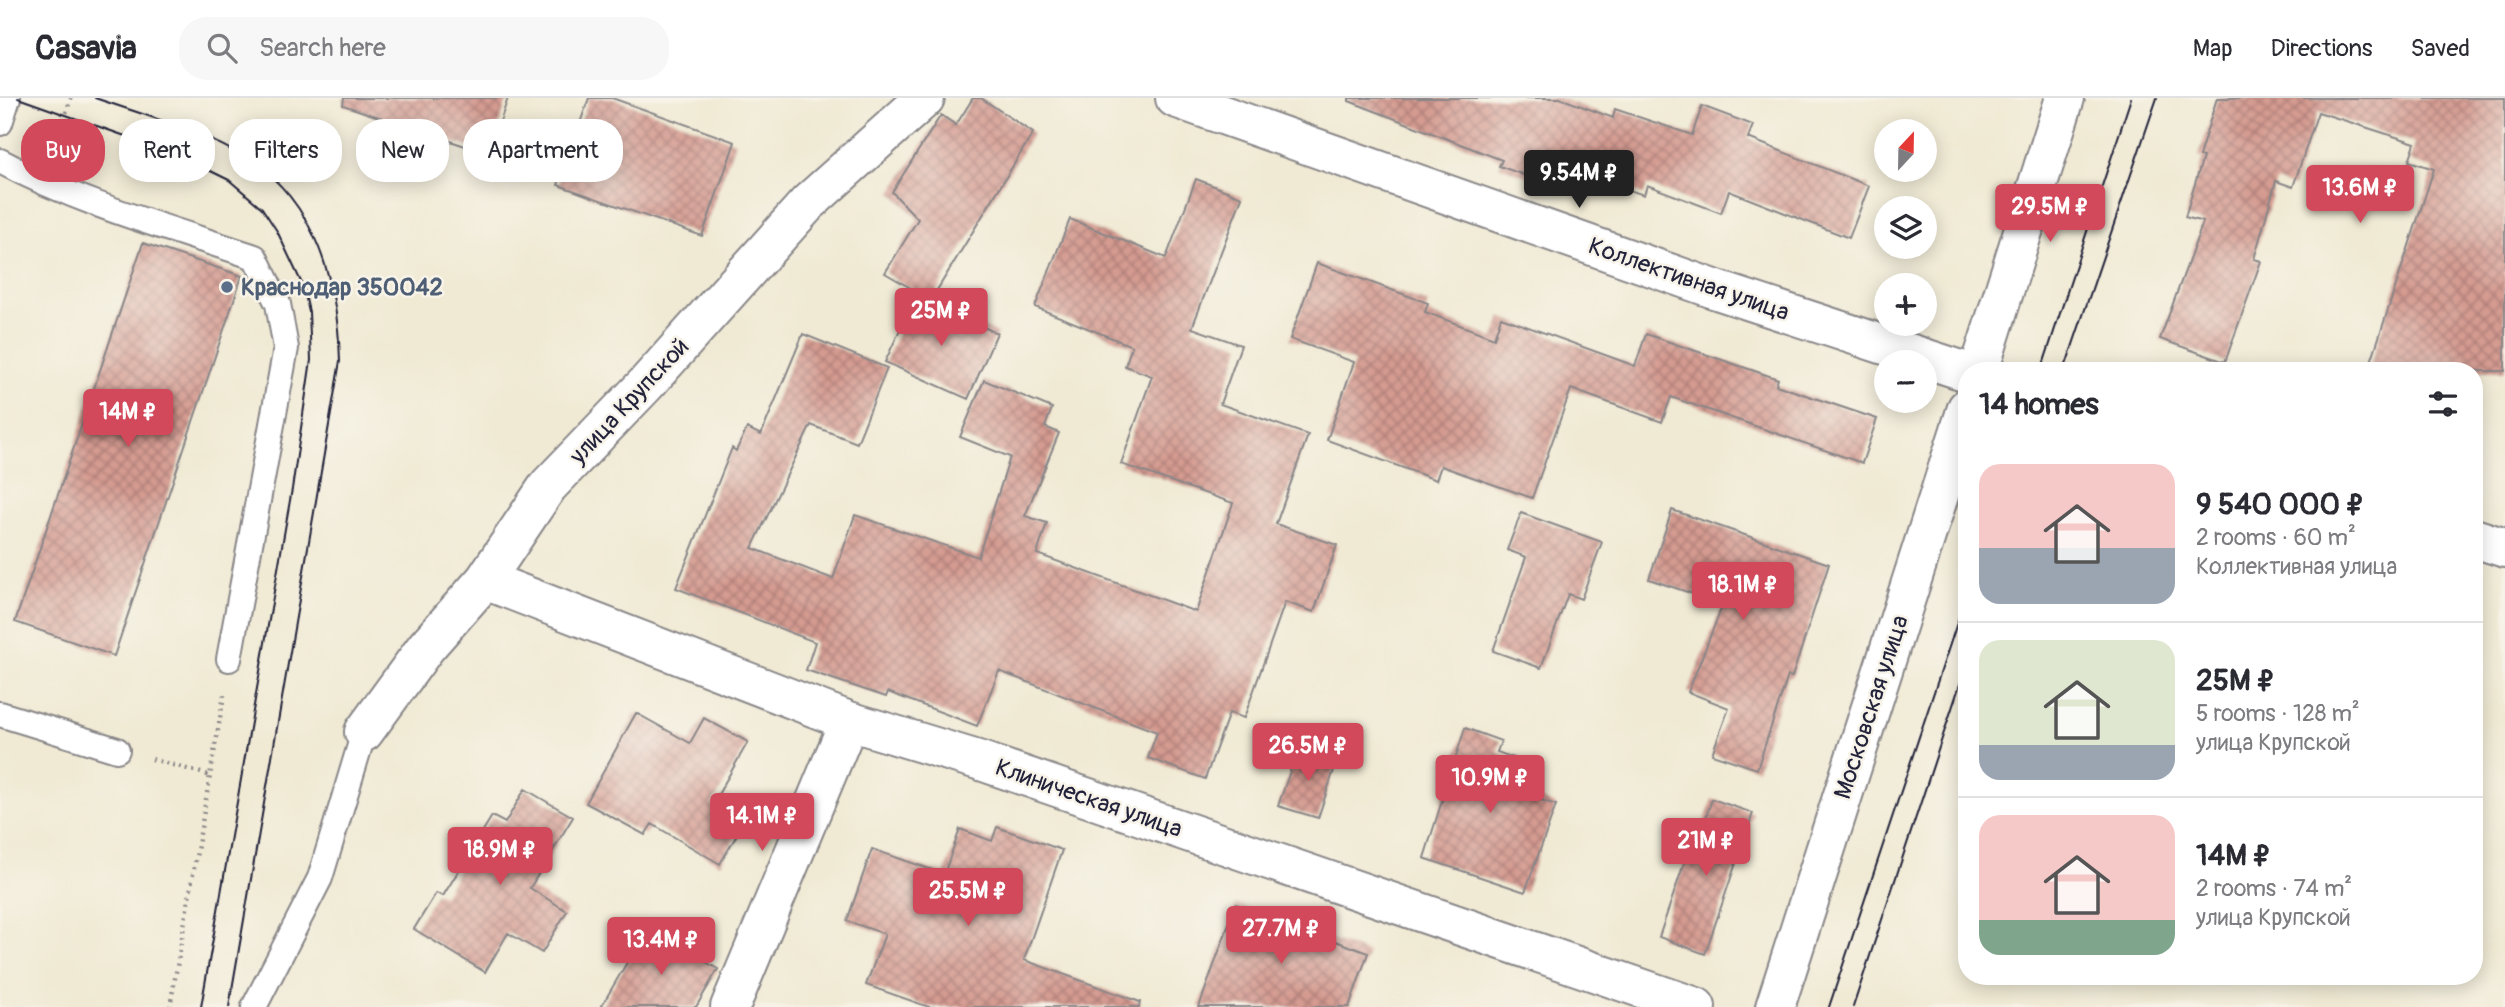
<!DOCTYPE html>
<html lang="en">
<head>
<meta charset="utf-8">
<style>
	:root { --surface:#fff; --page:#f7f7f7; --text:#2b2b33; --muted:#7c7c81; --line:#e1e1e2; --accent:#d1495b }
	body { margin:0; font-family:Pangolin,sans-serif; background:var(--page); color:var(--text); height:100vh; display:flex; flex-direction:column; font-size:26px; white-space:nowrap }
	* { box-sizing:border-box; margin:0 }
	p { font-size:23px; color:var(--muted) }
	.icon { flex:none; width:38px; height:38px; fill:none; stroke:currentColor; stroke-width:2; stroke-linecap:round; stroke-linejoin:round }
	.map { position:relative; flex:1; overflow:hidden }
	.drawer { position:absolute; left:1958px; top:264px; width:525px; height:623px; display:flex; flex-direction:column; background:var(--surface); border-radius:28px; box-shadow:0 4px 18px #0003 }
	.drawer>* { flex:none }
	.top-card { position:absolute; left:21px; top:21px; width:665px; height:63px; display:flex; gap:14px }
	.needle { width:46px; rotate:22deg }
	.fabs { position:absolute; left:1874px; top:21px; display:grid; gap:14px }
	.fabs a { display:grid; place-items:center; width:63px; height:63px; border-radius:50%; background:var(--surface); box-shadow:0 4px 18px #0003; font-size:35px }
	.price { position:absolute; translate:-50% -60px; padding:0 16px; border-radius:7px; background:var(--accent); color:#fff; font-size:23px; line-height:46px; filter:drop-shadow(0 2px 4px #0008) }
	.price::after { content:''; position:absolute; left:50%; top:42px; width:21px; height:16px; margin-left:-10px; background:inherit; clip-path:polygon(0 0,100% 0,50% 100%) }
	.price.active { background:#222; color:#fff }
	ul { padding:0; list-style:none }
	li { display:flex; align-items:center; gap:21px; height:175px; padding:0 21px }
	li+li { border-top:2px solid var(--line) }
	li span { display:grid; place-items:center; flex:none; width:196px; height:140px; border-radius:21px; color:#555 }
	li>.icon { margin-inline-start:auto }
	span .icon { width:84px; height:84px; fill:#fffc; stroke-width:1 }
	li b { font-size:30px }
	h2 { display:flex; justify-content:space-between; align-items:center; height:84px; padding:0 21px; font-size:30px }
	.tag { padding:0 24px; border-radius:28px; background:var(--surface); box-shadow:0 4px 18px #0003; font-size:24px; line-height:63px }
	.tag.active { background:var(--accent); color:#fff }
	header { display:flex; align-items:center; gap:42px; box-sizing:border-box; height:98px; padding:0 35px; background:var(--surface); border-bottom:2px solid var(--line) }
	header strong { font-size:33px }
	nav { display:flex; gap:38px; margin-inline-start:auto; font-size:24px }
	.search { width:490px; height:63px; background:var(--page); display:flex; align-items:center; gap:18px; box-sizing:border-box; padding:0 24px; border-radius:28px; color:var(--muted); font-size:26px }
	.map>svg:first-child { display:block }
	.building { fill:url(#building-cross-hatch) }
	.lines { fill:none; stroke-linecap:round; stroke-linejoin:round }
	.service-casing { stroke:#898688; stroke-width:28 }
	.minor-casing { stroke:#898688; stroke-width:42 }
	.tertiary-casing { stroke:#898688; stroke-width:42 }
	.path { stroke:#898688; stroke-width:4.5; stroke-dasharray:2 5; stroke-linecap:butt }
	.service { stroke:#fff; stroke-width:24 }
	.minor { stroke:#fff; stroke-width:38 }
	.tertiary { stroke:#fff; stroke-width:38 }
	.tram { stroke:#22223b; stroke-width:2 }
	.service-dot { fill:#5c6f8a; stroke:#f7f3e8; stroke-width:2.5 }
	.labels { text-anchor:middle; stroke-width:5; stroke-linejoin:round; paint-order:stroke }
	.street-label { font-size:24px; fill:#22223b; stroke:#f7f3e8 }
	.service-label { font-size:24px; font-weight:bold; fill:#4e5e75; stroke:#f7f3e8; text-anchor:start }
</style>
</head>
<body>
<header>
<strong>Casavia</strong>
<div class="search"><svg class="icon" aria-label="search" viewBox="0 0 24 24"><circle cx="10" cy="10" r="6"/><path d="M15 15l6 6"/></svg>Search here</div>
<nav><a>Map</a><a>Directions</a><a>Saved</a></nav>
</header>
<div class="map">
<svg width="2505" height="909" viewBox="0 0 2505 909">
	<defs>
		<pattern id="building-cross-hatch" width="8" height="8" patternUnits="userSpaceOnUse" patternTransform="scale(1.75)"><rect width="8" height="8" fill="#d59b91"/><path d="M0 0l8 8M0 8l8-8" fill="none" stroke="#ac7e78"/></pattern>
	</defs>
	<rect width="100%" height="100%" fill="#f7f3e8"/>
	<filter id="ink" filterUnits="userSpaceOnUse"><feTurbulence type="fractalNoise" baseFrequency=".0143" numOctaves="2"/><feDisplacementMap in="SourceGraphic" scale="14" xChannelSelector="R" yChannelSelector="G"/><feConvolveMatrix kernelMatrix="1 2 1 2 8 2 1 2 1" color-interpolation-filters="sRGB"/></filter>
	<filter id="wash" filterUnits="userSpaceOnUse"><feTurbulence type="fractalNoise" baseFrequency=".00686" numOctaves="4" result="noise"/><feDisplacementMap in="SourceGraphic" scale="28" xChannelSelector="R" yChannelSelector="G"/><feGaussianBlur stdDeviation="1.57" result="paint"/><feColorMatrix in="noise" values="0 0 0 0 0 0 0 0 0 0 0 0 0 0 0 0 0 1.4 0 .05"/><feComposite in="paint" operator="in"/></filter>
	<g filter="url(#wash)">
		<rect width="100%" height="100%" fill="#f0ead4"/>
		<g id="blocks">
			<!-- building -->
			<path class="building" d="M344,0H508L489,56L343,7Z
				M589,0H612L735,44L702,138L558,87Z
				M973,0H981L1033,35L931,202L885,175L918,121L892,94L941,17L956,27Z
				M1349,0H1560L1613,20L1615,11L1692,37L1702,8L1753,27L1748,40L1869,88L1849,140L1729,93L1721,115L1647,87L1644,97L1563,70L1557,89L1499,68L1502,62L1349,3Z
				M2217,0H2505V273H2368L2434,71L2409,63L2415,45L2318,14L2293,89L2276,83L2254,161L2261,163L2225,264L2160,241L2203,124L2185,119L2203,59L2199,58Z
				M1196,81L1242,99L1192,230L1241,247L1220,306L1308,337L1276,426L1337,447L1314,514L1285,504L1244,620L1229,615L1205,681L1148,660L1157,634L999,573L977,628L888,594L886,599L806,572L815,544L676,490L732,350L736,353L747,330L761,337L803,236L887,270L857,345L811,327L752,450L833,481L855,417L978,459L1010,359L960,339L984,282L1052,310L1045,329L1059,335L1025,418L1047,425L1037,456L1196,514L1233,405L1121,366L1152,278L1125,268L1132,248L1035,209L1070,121L1166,160Z
				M143,145L242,178L114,558L15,524Z
				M1317,165L1428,205L1425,214L1494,240L1501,219L1635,268L1646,236L1778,281L1776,287L1877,321L1862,365L1671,299L1662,324L1571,291L1532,400L1441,368L1436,382L1327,342L1354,264L1290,241Z
				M915,199L997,235L968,301L885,264Z
				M1672,412L1829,466L1792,579L1788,578L1757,671L1712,656L1729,610L1688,594L1723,506L1649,481Z
				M1521,415L1602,444L1581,501L1568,496L1541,570L1493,553L1526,459L1507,452Z
				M636,615L690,645L704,620L748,644L712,707L743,726L720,766L652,726L645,737L586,705Z
				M1465,630L1501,643L1497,654L1539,669L1529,698L1556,707L1525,794L1424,760Z
				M1298,650L1337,663L1318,720L1278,708Z
				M525,691L573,719L530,790L567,813L542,855L508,835L485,874L414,831L436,795L443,798L492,718L505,725Z
				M1712,701L1753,715L1705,856L1659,839L1688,754L1694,756Z
				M997,729L1062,752L1024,862L1140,904L1139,909H929L866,887L885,836L847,823L872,751L944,776L960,731L992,743Z
				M1236,806L1368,855L1349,909H1199Z
				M647,830L718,871L696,909H601Z"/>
		</g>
	</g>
	<g filter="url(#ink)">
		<use href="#blocks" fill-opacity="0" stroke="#898688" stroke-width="2"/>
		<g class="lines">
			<!-- service casing -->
			<g class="service-casing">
				<path id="service" d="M0,25L8,0
					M0,63C80,106 169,130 255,159L278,206L286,250L229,561
					M0,616L117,652
					M254,909L320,780L364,634"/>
			</g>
			<!-- minor casing -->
			<g class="minor-casing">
				<path id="minor" d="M1175,0L1717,192L1967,274
					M2474,440L2505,450
					M485,482L849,623L978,662L1696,909
					M364,634L426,549L485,482L548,388L646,286L808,105L925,0
					M730,909L849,623"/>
			</g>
			<!-- tertiary casing -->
			<g class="tertiary-casing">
				<path id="tertiary" d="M1979,273L2065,0
					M1775,909L1967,310"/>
			</g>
			<!-- path -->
			<path class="path" d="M55,48L71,0
				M152,661L212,678
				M170,909L224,597"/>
			<!-- service -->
			<use href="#service" class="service"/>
			<!-- minor -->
			<use href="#minor" class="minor"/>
			<!-- tertiary -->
			<use href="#tertiary" class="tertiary"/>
			<!-- tram -->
			<path class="tram" d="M18,0L176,56L229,82L262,110L277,133L303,188L309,214L311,262L292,391L201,909
				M95,0C147,18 202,33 249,62C317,104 338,189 340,263L229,909
				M2041,273L2131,0
				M2064,273L2157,0
				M1829,909L1967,495
				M1853,909L1967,565"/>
		</g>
	</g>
	<!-- markers -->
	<circle class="service-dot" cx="227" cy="189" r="7"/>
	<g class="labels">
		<!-- street labels -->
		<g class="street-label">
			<text transform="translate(1689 181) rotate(19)" y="8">Коллективная улица</text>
			<text transform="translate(629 303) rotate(-47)" y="8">улица Крупской</text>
			<text transform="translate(1871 609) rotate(-72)" y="8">Московская улица</text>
			<text transform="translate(1089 700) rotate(19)" y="8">Клиническая улица</text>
		</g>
		<!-- service labels -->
		<g class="service-label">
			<text x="241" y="197">Краснодар 350042</text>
		</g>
	</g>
</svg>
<div class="fabs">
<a><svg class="needle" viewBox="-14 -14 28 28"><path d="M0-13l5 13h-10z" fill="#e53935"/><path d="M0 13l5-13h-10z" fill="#7c7c81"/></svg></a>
<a><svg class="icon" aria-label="layers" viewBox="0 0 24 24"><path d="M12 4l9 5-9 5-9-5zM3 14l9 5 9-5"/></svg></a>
<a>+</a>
<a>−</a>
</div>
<b class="price active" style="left:1579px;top:112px">9.54M ₽</b>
<b class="price" style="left:2360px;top:127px">13.6M ₽</b>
<b class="price" style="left:2050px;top:146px">29.5M ₽</b>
<b class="price" style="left:941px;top:250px">25M ₽</b>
<b class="price" style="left:128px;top:351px">14M ₽</b>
<b class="price" style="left:1743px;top:524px">18.1M ₽</b>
<b class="price" style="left:1308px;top:685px">26.5M ₽</b>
<b class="price" style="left:1490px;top:717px">10.9M ₽</b>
<b class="price" style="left:762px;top:755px">14.1M ₽</b>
<b class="price" style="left:1706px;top:780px">21M ₽</b>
<b class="price" style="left:500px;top:789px">18.9M ₽</b>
<b class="price" style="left:968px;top:830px">25.5M ₽</b>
<b class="price" style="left:1281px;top:868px">27.7M ₽</b>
<b class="price" style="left:661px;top:879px">13.4M ₽</b>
<div class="top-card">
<a class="tag active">Buy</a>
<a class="tag">Rent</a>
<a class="tag">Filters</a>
<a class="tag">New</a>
<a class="tag">Apartment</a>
</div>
<section class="drawer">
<h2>14 homes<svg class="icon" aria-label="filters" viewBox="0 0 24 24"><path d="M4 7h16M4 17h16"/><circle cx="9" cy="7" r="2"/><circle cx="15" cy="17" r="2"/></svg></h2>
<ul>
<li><span style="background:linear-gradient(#f6c9c9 60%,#9aa5b1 0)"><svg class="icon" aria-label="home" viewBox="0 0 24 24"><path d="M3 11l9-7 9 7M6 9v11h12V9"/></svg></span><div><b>9 540 000 ₽</b><p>2 rooms · 60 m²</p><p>Коллективная улица</p></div></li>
<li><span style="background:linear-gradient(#dfe7d0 75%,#9aa5b1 0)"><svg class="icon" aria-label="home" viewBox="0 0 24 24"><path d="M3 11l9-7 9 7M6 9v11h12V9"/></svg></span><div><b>25M ₽</b><p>5 rooms · 128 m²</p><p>улица Крупской</p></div></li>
<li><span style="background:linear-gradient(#f6c9c9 75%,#7fa58c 0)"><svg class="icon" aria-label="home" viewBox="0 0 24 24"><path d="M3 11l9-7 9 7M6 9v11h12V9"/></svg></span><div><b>14M ₽</b><p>2 rooms · 74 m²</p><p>улица Крупской</p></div></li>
</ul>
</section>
</div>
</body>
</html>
